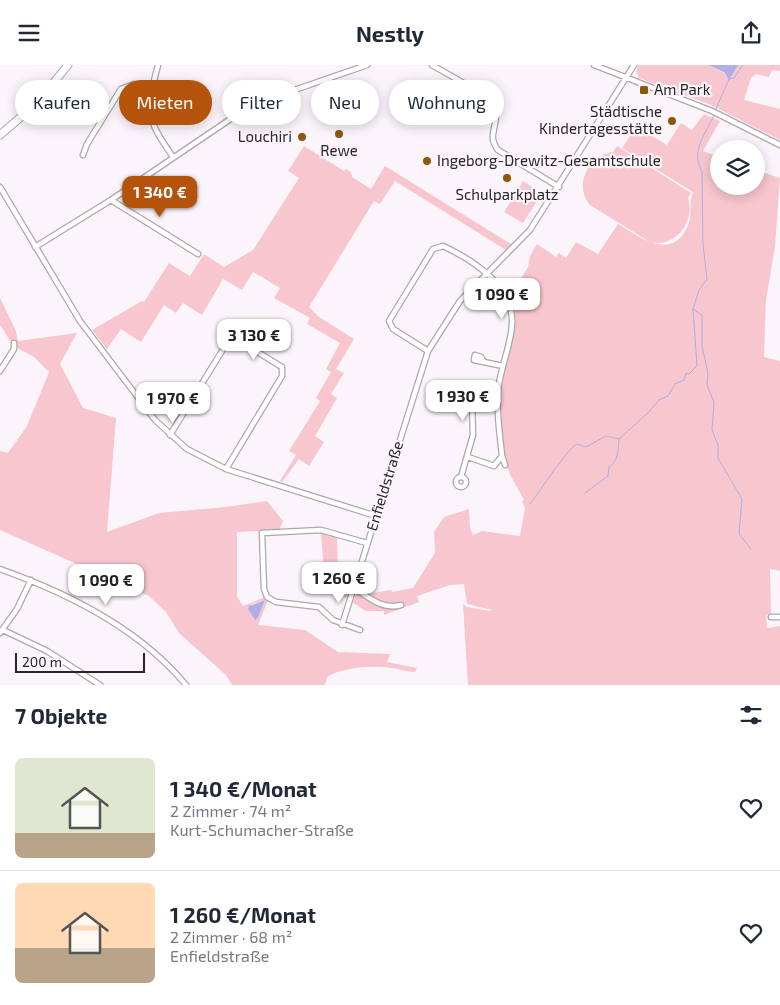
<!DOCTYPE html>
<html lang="de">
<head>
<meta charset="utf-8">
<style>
	:root { --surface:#fff; --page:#f6f6f7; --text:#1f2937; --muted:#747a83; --line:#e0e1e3; --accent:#b45309 }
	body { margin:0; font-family:"Exo 2",sans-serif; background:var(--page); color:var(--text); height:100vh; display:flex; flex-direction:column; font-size:19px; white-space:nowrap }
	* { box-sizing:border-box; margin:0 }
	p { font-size:16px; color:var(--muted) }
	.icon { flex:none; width:28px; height:28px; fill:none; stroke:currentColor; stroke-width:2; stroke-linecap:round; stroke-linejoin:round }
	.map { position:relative; height:620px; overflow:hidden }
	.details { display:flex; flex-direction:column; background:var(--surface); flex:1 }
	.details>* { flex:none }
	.banner { position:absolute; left:15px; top:15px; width:500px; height:45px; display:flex; gap:10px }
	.buttons { position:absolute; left:710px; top:75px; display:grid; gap:10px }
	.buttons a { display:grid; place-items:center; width:55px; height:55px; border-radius:50%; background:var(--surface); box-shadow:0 2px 12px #0003; font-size:25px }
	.scale { position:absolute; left:15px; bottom:12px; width:130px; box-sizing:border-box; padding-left:5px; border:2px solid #272527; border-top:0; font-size:14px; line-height:18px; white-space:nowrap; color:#272527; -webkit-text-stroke:4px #fbf5fb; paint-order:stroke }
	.price { position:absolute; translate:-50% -42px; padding:0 11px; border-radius:10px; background:#fff; color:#222; font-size:16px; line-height:32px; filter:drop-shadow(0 1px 2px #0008) }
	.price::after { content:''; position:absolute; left:50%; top:30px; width:15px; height:11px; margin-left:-8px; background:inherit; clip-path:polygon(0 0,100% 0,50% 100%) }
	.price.active { background:var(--accent); color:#fff }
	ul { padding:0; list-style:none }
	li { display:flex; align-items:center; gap:15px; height:125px; padding:0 15px }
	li+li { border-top:1px solid var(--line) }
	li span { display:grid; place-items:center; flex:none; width:140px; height:100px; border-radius:8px; color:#555 }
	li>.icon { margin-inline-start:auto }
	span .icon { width:60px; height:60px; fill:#fffc; stroke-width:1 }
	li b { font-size:21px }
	h2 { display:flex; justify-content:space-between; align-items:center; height:60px; padding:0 15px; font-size:21px }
	.chip { padding:0 18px; border-radius:22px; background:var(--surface); box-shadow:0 2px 12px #0003; font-size:18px; line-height:45px }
	.chip.active { background:var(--accent); color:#fff }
	header { display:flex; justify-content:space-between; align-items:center; height:65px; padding:0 15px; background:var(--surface); font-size:22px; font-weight:700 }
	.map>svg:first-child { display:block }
	.green { fill:#f7c6cf; fill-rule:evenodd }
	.water { fill:#b0aee4 }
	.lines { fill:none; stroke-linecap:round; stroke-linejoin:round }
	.stream { stroke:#b0aee4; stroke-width:1 }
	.street-casing { stroke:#ada7ad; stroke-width:7 }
	.primary-casing { stroke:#ada7ad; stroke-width:9 }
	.street { stroke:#fff; stroke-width:4.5 }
	.primary { stroke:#fff; stroke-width:7 }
	.poi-dot { fill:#8f570e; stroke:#fbf5fb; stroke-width:2 }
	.labels { text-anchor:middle; stroke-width:4.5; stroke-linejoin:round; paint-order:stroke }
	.poi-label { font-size:15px; fill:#272527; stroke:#fbf5fb; text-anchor:start }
	.street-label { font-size:15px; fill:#272527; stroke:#fbf5fb }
</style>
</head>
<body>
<header><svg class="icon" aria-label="menu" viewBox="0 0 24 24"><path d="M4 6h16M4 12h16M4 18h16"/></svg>Nestly<svg class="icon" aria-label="share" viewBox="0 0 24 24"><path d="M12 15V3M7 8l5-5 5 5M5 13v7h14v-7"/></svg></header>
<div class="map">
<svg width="780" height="620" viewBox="0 0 780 620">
	<rect width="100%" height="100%" fill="#fbf5fb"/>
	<!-- green -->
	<path class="green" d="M638,0H709L729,11L738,0H780V6L772,5L769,12L756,9L751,13L744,35L780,44V75L711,40L639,13L636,7Z
		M704,49L720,56L703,86L719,92V121H756V105L780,113L775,182L766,235L764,292L780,296V506L770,504L771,549L766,550L767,563L780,561V620H468L463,539L467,542L490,546L492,545L467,539L464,519L450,520L417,531L419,537L384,550V546H366L353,538L358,523L367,529L391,525L392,527L413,523L435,488L434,467L444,452L469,444L470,463L473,470L482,466L520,471L525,443L522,436L524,435C518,423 509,410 505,397C499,379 497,340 500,321C504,293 525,259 510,232L528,202L530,191L537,179L556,192L559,188L566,193L576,177L598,189L618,159C641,173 674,198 689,158C692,147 689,137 693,127L622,83L632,68L634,70L638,63L667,80L681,58L692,65Z
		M304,81L344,106L346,104L351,107L352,112L371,124L385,101L511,179L506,185L395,116L380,139L374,136L309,242L319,252L354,274L336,304L344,308L331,329L337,333L315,371L324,377L309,401L299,394L282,417L280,416L296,390L289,386L320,336L316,333L331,307L326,304L340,278L307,259L310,253L274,233L280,223L253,207L242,225L223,214L202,250L183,238L176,248L164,240L141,277L121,264L107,284L92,265L142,236L144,237L169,198L190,211L204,189L224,202L253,185L299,113L288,106Z
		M617,81L691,128L688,133C696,156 675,184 650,177L590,140C573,120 589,90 613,87Z
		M523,116L542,128L523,158L504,147Z
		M0,233L16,266L18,276L77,268L60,299L83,343L116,353L107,467L159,448L226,442L267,436L283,456L279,465L237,467V531L243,541L265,532L268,535L258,560L305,565L338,587L390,589L387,597L417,603L415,607C407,607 400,604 392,603C373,600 343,602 327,612L325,620H232L226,610L179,568L166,547L149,531L0,465V386L8,388L27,361L49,307L34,292L17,283L12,285L11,277L0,260ZM265,535L258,553L255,555L248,544L252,539Z
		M321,468L337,470L338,509L352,518L347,534L325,520Z"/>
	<!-- water -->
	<path class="water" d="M709,0H738L729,15L725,8Z
		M265,535L258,553L255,555L248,544L249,541Z"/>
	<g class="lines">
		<!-- stream -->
		<path class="stream" d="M715,46L729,14L734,13L743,0
			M714,50C706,68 690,87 702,106L703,179L707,214L699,225L693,244L702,250V281L708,308L707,320L714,337L712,365L718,380V393L742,434L739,469L751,484
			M585,428L608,411L609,402C619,396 618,384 619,374
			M530,439C541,425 566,385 577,379L586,382L606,371L619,374L649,347L659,335L668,331L675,319L684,315L686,308L689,309L697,301L693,244"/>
		<!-- street casing -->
		<g class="street-casing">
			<path id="street" d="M158,0C146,46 145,52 173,92
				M432,0C445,8 496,33 496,48C497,63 487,71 498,85L559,122
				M594,0L712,46L780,80
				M83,90L87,79L121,24L134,19L150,27
				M0,122L80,256L155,355L187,384L226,404L376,451
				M111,135L198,189
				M35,182L111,135L232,53L280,30L367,0
				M428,286L393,264L389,256L433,184L443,181C473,195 514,221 512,259C511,281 500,303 498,326C496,347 500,370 502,391L505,400
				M484,297L481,292L475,290L474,295L503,301
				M0,306L14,284V278
				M170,370L227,278L234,274L238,275L282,302V311L226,404
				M468,392L494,401L502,391
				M461,412L473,370L472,338L498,335
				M456 417a5 5 0 1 1 10 0a5 5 0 1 1-10 0Z
				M0,504C68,528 139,563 186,620
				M354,523C370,533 382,545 401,540
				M771,552H780
				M342,560L428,286L460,236L530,165L634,0
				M3,565L47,586L100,620
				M360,565L333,555L319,542L276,537L267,532L264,524L262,468L321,465L367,478
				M0,568L17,544L31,515"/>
		</g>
		<!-- primary casing -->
		<g class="primary-casing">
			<path id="primary" d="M0,70L37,38L68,0"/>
		</g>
		<!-- street -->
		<use href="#street" class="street"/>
		<!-- primary -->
		<use href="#primary" class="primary"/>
	</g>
	<!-- markers -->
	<g class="poi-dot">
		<rect x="639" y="20" width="10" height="10" rx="2.5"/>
		<circle cx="672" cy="56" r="5"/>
		<circle cx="339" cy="69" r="5"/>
		<circle cx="302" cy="72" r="5"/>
		<circle cx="427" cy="96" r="5"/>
		<circle cx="507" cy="113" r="5"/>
	</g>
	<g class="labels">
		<!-- poi labels -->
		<g class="poi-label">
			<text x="654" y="30">Am Park</text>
			<text x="662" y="52" text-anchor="end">Städtische<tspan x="662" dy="17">Kindertagesstätte</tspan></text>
			<text x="292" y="77" text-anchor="end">Louchiri</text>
			<text x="339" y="91" text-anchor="middle">Rewe</text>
			<text x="437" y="101">Ingeborg-Drewitz-Gesamtschule</text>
			<text x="507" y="135" text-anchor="middle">Schulparkplatz</text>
		</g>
		<!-- street labels -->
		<g class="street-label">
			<text transform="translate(385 421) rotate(-73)" y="5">Enfieldstraße</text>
		</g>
	</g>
</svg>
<div class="buttons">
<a><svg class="icon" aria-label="layers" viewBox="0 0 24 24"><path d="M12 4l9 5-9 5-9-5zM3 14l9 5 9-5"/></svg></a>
</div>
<div class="scale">200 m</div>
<b class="price active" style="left:160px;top:153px">1 340 €</b>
<b class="price" style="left:502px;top:255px">1 090 €</b>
<b class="price" style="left:254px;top:296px">3 130 €</b>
<b class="price" style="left:463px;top:357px">1 930 €</b>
<b class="price" style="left:173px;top:359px">1 970 €</b>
<b class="price" style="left:339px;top:539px">1 260 €</b>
<b class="price" style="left:106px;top:541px">1 090 €</b>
<div class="banner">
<a class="chip">Kaufen</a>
<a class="chip active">Mieten</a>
<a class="chip">Filter</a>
<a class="chip">Neu</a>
<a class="chip">Wohnung</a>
</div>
</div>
<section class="details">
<h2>7 Objekte<svg class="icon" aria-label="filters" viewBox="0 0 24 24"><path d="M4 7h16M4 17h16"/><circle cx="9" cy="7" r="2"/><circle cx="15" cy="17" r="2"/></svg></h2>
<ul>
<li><span style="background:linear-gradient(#dfe7d0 75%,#b9a48a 0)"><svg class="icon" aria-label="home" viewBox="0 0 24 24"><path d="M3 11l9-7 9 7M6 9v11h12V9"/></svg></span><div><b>1 340 €/Monat</b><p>2 Zimmer · 74 m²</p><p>Kurt-Schumacher-Straße</p></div><svg class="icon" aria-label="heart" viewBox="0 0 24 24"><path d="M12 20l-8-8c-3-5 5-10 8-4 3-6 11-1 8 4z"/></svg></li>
<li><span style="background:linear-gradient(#ffd9b3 65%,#b9a48a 0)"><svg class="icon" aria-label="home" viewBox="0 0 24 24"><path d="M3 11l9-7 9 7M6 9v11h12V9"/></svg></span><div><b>1 260 €/Monat</b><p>2 Zimmer · 68 m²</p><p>Enfieldstraße</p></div><svg class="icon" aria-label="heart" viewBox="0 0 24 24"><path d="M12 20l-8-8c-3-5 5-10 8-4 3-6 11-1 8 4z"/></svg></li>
</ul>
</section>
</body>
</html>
